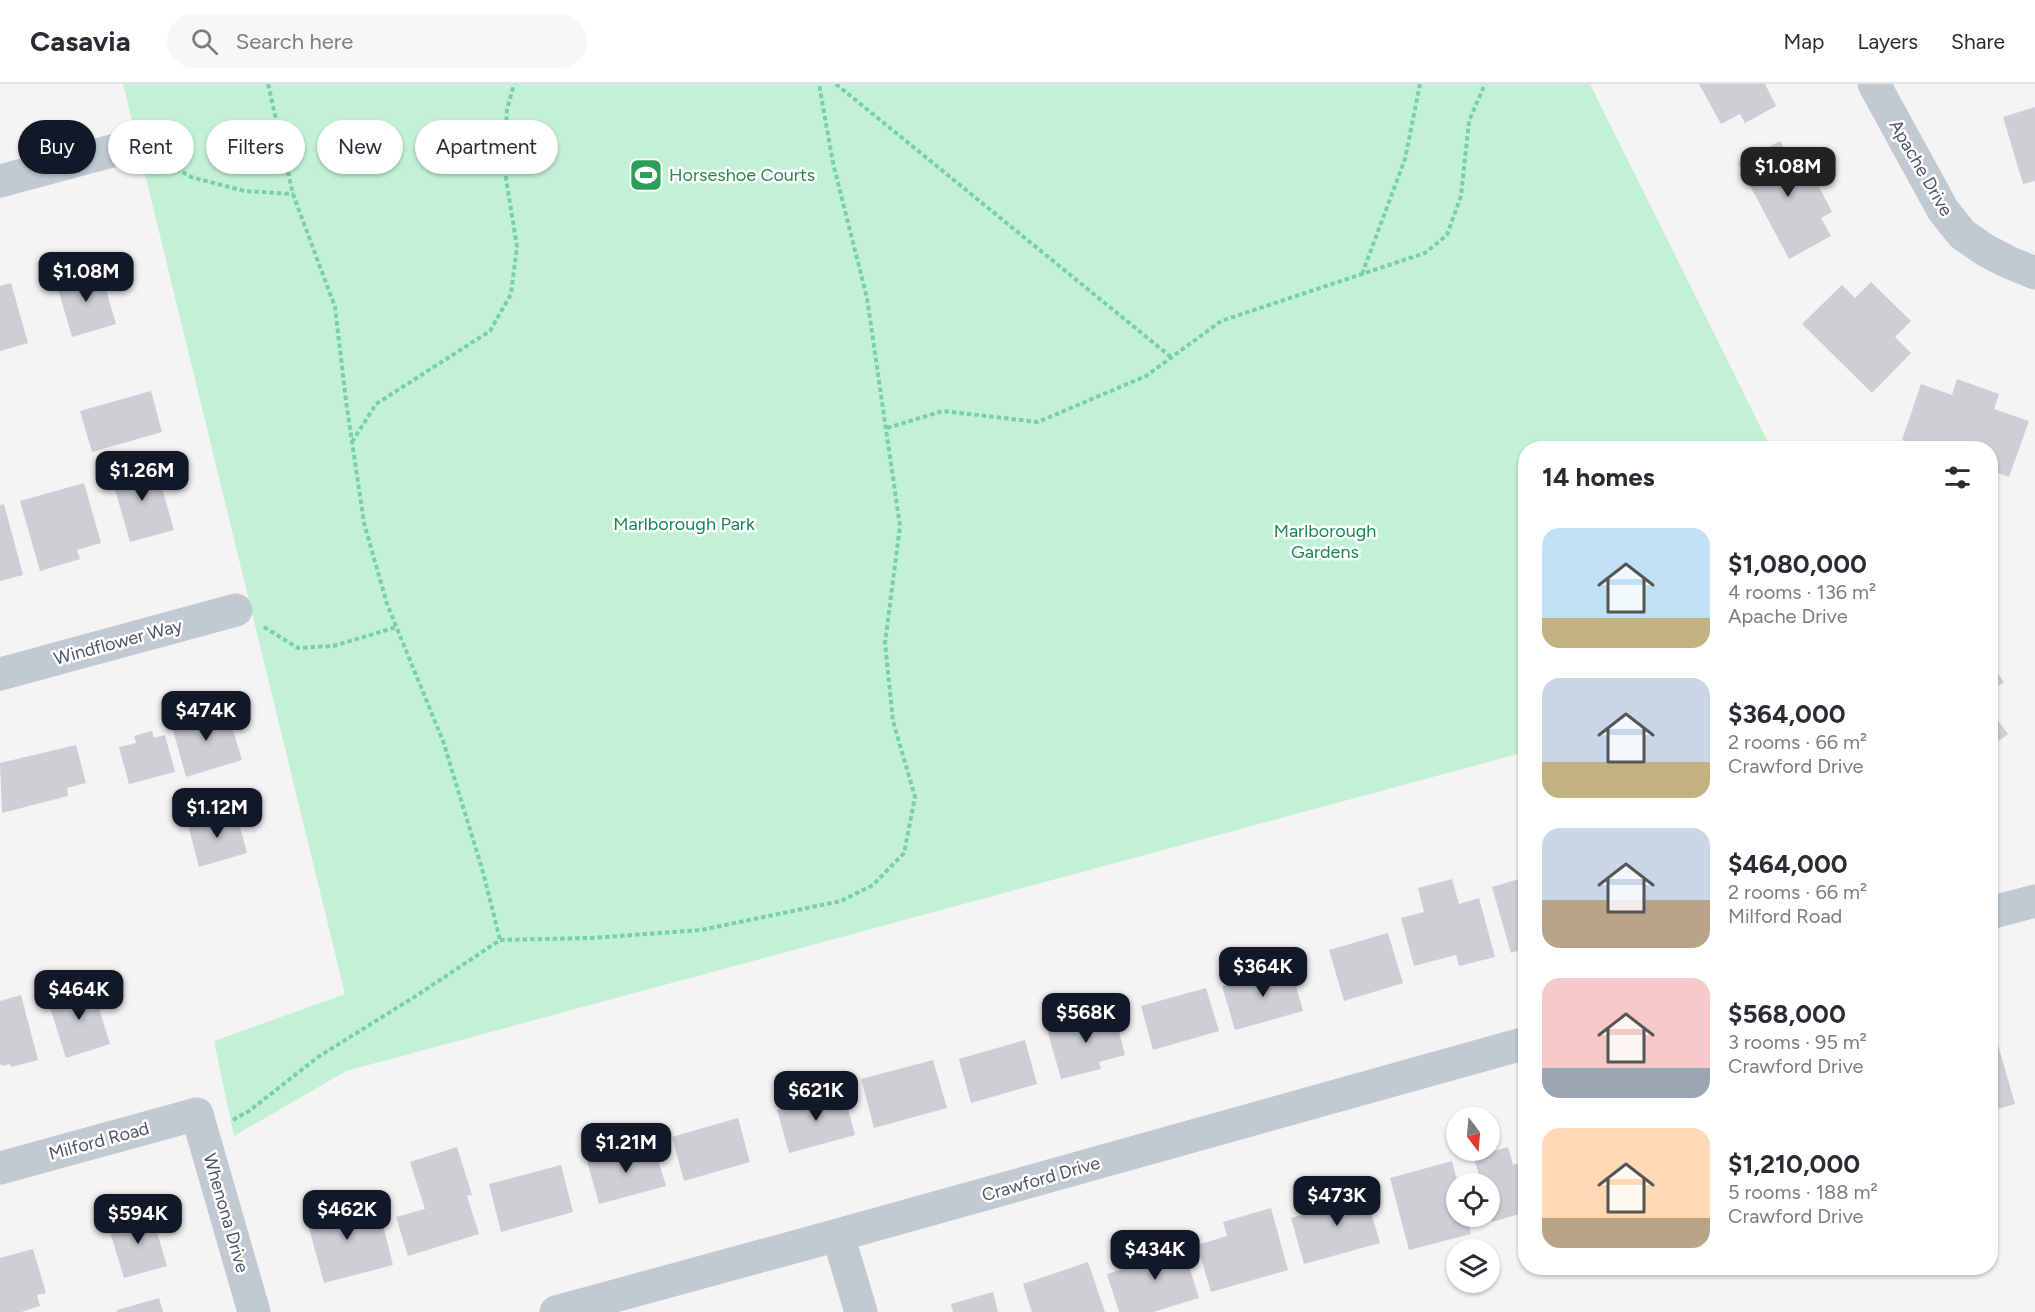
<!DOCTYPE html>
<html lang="en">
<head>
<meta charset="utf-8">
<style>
	:root { --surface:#fff; --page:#f7f7f7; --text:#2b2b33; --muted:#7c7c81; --line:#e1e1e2; --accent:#111827 }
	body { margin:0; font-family:Figtree,sans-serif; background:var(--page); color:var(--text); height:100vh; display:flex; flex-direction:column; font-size:22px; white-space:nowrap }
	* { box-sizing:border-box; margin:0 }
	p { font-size:20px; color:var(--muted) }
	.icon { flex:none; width:33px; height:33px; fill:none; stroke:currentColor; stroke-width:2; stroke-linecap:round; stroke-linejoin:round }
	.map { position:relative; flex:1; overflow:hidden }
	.details { position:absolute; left:1518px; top:357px; width:480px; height:834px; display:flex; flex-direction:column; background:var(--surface); border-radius:24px; box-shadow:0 2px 4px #0004 }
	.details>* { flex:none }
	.top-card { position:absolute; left:18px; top:36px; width:570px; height:54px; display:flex; gap:12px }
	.needle { width:39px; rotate:164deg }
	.buttons { position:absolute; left:1446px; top:1023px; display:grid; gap:12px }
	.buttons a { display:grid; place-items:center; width:54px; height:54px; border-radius:50%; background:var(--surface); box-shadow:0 2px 4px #0004; font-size:30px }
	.price { position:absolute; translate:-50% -51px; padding:0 14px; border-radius:12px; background:var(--accent); color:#fff; font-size:20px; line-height:39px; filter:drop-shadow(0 2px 3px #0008) }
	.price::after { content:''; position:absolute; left:50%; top:36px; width:18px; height:14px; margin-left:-9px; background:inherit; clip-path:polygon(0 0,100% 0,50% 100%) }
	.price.current { background:#222; color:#fff }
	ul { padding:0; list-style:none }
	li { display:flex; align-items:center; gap:18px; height:150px; padding:0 24px }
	li span { display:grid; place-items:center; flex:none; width:168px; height:120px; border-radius:18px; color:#555 }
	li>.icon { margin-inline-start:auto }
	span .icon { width:72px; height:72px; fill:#fffc; stroke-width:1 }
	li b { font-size:26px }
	h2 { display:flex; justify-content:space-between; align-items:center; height:72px; padding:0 24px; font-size:26px }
	.tag { padding:0 21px; border-radius:27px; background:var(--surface); box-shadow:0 2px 4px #0004; font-size:21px; line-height:54px }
	.tag.current { background:var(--accent); color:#fff }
	header { display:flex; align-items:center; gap:36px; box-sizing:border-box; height:84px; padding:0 30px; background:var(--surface); border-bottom:2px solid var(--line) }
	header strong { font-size:28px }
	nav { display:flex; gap:33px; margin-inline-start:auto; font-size:21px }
	.search { width:420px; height:54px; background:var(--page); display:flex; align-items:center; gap:15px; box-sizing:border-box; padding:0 21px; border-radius:33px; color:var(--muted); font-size:22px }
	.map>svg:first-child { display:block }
	.green { fill:#c3f1d5 }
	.building { fill:#cdcfd5 }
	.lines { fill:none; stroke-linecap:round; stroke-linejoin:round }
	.path { stroke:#7ad0a6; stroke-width:4; stroke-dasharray:4.5 3; stroke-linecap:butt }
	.minor { stroke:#c1cad2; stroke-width:33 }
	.labels { text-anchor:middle; stroke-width:5; stroke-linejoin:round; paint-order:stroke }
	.street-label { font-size:18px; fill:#4a5661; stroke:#fff }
	.leisure-label { font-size:18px; fill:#27864d; stroke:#fff; text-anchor:start }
	.park-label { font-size:18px; fill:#17864f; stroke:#fff }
</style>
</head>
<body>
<header>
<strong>Casavia</strong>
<div class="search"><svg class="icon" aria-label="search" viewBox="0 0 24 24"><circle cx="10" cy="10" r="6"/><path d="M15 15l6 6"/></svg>Search here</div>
<nav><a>Map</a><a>Layers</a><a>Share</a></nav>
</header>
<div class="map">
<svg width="2035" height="1228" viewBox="0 0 2035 1228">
	<rect width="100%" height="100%" fill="#f5f3f3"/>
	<!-- green -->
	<path class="green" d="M123,0H1590L1771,364H1526L1525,668L346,987L234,1052L214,957L345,910Z"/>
	<!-- building -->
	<path class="building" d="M1699,0H1765L1776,22L1745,39L1740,30L1721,40Z
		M2035,23V97L2023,100L2003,33Z
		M1780,57L1790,74L1801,68L1832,128L1821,134L1831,152L1789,175L1738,79Z
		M100,185L116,240L72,253L56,198Z
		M1871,198L1911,237L1895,253L1911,269L1872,309L1802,240L1842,201L1855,214Z
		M11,199L28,259L0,267V202Z
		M1957,295L1999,310L1994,325L2029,337L2009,393L1990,386V364H1927L1902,356L1921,300L1952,311Z
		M151,307L162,348L92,368L80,327Z
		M155,379L174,446L130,458L111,391Z
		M84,399L101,459L77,466L80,475L40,487L20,417Z
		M4,420L23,491L0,497V421Z
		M1990,579L2004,598L1990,608Z
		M226,623L242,676L186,693L171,639Z
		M1990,626L2008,650L1990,663Z
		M152,647L154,654L165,651L175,688L129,700L119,663L136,659L134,652Z
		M76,661L86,699L67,704L68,712L2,729L0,679Z
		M236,728L247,769L199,783L188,741Z
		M1526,793V864L1511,869L1492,803Z
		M1452,795L1459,820L1479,814L1495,873L1459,882L1456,871L1414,882L1401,834L1424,828L1418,804Z
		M1388,849L1403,899L1344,917L1329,866Z
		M1291,883L1303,927L1235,946L1222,902Z
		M91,899L110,960L66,974L47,914Z
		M1206,904L1219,947L1153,966L1141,922Z
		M21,911L38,976L11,983L10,980L2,982L0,979V917Z
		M1114,927L1125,971L1099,978L1101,985L1061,995L1047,945Z
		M1990,933L2015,1020L1990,1027Z
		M1025,956L1037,1000L971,1019L959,975Z
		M933,976L947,1024L874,1044L861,995Z
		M843,1007L855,1051L789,1069L777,1026Z
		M738,1034L750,1078L684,1097L672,1053Z
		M653,1059L666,1102L599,1120L587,1077Z
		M457,1063L472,1111L467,1112L479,1150L408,1172L396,1133L425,1125L410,1078Z
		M1508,1063L1513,1081L1526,1077V1128L1492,1138L1490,1128V1100H1481L1474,1073Z
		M1452,1077L1458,1100L1456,1132H1467L1471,1150L1409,1166L1390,1094Z
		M561,1081L573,1128L501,1148L489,1100Z
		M1363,1100L1380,1159L1304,1180L1291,1134L1332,1122L1329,1110Z
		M350,1114L356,1137L380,1130L393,1181L324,1199L304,1126Z
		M1271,1124L1288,1186L1211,1208L1197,1161L1227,1152L1223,1138Z
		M151,1128L167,1182L124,1194L108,1141Z
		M1180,1154L1199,1214L1153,1228H1119L1107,1190L1144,1178L1140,1167Z
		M33,1165L46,1209L37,1211L40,1222L21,1228H0V1174Z
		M1088,1178L1105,1228H1032L1023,1200Z
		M993,1208L998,1228H953L951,1220Z
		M159,1214L163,1228H117V1226Z"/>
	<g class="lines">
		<!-- path -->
		<path class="path" d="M268,0L293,110L335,223L346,317L364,439L387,520L443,657L483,788L500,856
			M836,0L1171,273
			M163,77L191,93L245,107L293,110
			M1362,190L1405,75L1420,0
			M887,344L943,327L1038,338L1146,292L1221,237L1425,169L1447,151L1461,112L1469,37L1485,0
			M352,358L376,320L490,247L511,210L517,163L504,82L507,25L514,0
			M264,543L298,564L333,562L397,543
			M233,1036L249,1027L318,973L419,910L500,856L592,854L701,846L841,817L873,801L904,769L915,713L893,637L885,559L900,442L867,214L833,79L819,0"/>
		<!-- minor -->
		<path class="minor" d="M1874,0L1943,126L1962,150L1985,166L2008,178L2035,189
			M0,97L134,61
			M0,590L236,526
			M1990,829L2035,817
			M0,1084L197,1030L254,1228
			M838,1151L861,1228
			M556,1228L838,1151L1526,959"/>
	</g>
	<!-- icons -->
	<defs>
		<g id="stadium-square" transform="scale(1.725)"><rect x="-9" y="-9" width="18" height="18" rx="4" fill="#2e9e5b" stroke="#fff"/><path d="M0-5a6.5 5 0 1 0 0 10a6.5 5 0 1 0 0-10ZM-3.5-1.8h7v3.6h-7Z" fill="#fff"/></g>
	</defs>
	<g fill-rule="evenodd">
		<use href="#stadium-square" x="646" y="91"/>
	</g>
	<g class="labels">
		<!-- street labels -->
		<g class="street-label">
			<text transform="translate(1921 84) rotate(60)" y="6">Apache Drive</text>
			<text transform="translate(118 558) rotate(-15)" y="6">Windflower Way</text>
			<text transform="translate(99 1057) rotate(-15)" y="6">Milford Road</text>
			<text transform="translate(1041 1095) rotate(-16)" y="6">Crawford Drive</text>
			<text transform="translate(226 1129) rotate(74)" y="6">Whenona Drive</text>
		</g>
		<!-- leisure labels -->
		<g class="leisure-label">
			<text x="669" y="97">Horseshoe Courts</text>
		</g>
		<!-- park labels -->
		<g class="park-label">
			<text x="684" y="446">Marlborough Park</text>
			<text x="1325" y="453">Marlborough<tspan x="1325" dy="21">Gardens</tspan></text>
		</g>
	</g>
</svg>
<div class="buttons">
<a><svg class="needle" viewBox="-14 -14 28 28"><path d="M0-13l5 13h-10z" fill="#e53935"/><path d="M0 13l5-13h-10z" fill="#7c7c81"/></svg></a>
<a><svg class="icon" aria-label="locate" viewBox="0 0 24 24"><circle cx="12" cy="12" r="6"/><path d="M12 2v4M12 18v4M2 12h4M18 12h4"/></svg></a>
<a><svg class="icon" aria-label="layers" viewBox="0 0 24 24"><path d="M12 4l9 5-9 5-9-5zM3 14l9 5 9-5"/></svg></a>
</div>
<b class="price current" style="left:1788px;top:114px">$1.08M</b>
<b class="price" style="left:86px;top:219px">$1.08M</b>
<b class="price" style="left:142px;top:418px">$1.26M</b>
<b class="price" style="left:206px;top:658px">$474K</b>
<b class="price" style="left:217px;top:755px">$1.12M</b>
<b class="price" style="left:1263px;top:914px">$364K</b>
<b class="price" style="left:79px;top:937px">$464K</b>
<b class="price" style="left:1086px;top:960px">$568K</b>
<b class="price" style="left:816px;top:1038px">$621K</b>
<b class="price" style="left:626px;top:1090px">$1.21M</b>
<b class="price" style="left:1337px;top:1143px">$473K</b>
<b class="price" style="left:347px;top:1157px">$462K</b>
<b class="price" style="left:138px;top:1161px">$594K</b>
<b class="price" style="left:1155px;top:1197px">$434K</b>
<div class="top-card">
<a class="tag current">Buy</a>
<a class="tag">Rent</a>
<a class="tag">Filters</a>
<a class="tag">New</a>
<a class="tag">Apartment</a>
</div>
<section class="details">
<h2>14 homes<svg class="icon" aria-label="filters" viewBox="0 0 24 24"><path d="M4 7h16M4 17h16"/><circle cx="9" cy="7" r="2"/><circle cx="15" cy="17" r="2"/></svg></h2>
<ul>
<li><span style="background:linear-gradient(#bfe0f5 75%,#c2b280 0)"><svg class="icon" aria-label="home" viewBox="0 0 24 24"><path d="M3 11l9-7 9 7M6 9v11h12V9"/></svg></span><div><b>$1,080,000</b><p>4 rooms · 136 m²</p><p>Apache Drive</p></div></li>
<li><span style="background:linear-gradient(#c9d6e8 70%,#c2b280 0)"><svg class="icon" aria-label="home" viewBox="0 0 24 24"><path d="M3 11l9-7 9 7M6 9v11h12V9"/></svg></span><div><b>$364,000</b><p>2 rooms · 66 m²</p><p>Crawford Drive</p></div></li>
<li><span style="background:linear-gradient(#c9d6e8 60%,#b9a48a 0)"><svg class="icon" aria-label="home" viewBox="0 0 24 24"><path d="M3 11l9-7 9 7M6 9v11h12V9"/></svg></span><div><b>$464,000</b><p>2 rooms · 66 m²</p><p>Milford Road</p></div></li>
<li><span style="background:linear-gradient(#f6c9c9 75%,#9aa5b1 0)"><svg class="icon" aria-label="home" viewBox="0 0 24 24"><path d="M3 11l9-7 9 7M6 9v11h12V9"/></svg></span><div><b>$568,000</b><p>3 rooms · 95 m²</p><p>Crawford Drive</p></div></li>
<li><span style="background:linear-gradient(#ffd9b3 75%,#b9a48a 0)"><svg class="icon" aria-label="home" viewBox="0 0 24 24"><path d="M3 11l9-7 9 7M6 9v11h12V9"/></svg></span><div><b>$1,210,000</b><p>5 rooms · 188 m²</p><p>Crawford Drive</p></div></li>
</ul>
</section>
</div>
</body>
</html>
